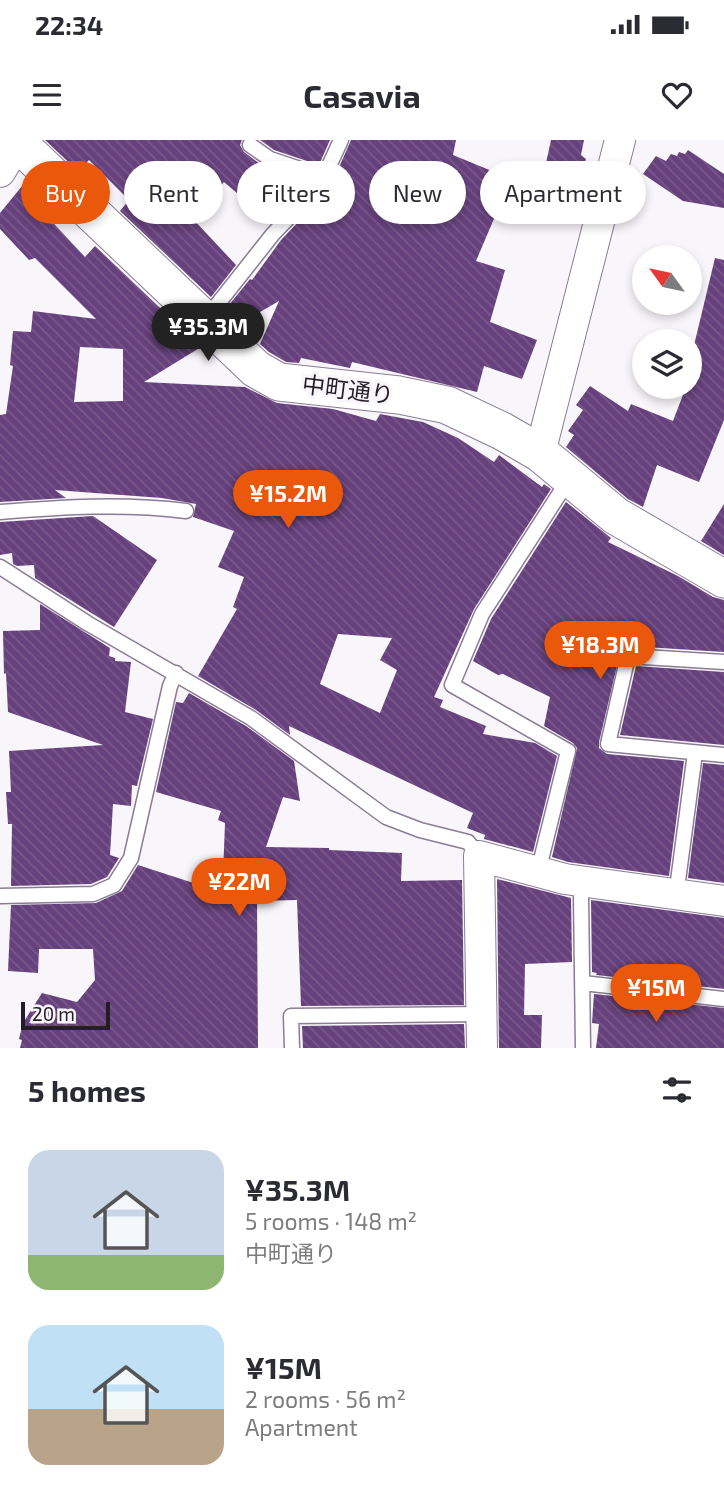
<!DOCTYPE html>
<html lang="en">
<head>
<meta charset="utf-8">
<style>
	:root { --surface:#fff; --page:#f2f2f3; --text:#2b2b33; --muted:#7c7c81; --accent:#ea580c }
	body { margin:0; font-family:"Exo 2","Noto Sans JP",sans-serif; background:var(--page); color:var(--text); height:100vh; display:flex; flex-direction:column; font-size:26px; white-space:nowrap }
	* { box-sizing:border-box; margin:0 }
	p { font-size:23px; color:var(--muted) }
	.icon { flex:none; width:38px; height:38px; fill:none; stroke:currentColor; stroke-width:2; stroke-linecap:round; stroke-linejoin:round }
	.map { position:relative; height:908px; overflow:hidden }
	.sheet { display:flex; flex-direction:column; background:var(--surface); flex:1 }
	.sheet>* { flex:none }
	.banner { position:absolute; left:21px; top:21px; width:682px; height:63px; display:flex; gap:14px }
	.needle { width:46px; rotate:303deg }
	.fabs { position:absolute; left:632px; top:105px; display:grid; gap:14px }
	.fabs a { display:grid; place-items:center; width:70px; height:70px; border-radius:50%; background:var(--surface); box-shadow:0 4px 10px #0003; font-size:35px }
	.scale { position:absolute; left:21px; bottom:18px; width:89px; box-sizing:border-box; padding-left:7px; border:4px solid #231d27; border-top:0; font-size:19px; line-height:24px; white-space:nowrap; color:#231d27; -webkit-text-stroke:5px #f9f6fb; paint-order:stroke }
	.price { position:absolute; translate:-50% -60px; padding:0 16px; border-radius:24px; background:var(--accent); color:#fff; font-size:23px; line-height:46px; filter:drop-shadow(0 2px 4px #0008) }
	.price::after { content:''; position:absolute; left:50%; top:42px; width:21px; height:16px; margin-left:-10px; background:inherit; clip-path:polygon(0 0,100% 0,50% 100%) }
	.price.selected { background:#222; color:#fff }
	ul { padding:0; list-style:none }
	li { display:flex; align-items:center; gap:21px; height:175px; padding:0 28px }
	li span { display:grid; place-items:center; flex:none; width:196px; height:140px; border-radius:21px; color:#555 }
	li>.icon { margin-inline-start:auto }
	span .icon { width:84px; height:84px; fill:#fffc; stroke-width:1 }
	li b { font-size:30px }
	h2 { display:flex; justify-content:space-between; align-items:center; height:84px; padding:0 28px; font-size:30px }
	.tag { padding:0 24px; border-radius:32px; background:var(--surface); box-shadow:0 4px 10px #0003; font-size:24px; line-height:63px }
	.tag.selected { background:var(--accent); color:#fff }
	.status { display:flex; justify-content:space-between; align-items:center; height:49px; padding:0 35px; background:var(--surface); direction:ltr }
	.status svg { height:19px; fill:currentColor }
	header { display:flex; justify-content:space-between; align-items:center; height:91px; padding:0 28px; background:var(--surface); font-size:32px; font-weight:700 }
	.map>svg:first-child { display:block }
	.building { fill:url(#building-back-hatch); fill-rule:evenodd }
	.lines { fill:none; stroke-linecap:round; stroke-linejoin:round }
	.service-casing { stroke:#8b7c95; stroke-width:17 }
	.minor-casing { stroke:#8b7c95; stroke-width:32 }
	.tertiary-casing { stroke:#8b7c95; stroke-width:39 }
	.service { stroke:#fff; stroke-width:14 }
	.minor { stroke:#fff; stroke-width:30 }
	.tertiary { stroke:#fff; stroke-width:37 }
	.labels { text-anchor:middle; stroke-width:7; stroke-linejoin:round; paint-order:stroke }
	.street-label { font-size:23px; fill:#231d27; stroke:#f9f6fb }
</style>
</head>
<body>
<div class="status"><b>22:34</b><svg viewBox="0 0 49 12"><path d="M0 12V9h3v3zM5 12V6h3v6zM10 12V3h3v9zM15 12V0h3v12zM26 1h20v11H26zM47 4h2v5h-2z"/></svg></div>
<header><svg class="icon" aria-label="menu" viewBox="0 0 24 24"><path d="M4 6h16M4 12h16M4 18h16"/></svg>Casavia<svg class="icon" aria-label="heart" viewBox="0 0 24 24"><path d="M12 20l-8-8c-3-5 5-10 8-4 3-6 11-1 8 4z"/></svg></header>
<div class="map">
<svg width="724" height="908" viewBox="0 0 724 908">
	<defs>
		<pattern id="building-back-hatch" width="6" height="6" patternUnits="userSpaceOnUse" patternTransform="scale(1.75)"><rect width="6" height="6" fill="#67417d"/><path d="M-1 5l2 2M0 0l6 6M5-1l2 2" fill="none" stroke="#78598a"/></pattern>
	</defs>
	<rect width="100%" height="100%" fill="#f9f6fb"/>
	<!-- building -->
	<path class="building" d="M45,0H242L240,5L244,12L264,27L309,42L271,82L224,42L193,79L236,125L211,157L120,71L129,60L89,20L78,31Z
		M260,0H330L319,25L274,10Z
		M351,0H456L453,15L511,39L476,121L505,130L490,182L537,200L522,239L484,226L477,252L352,222L350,228L301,218L299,223L286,222L269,212L260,204L279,161L241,183L225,170L250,139L252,140L281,100L324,55L333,41Z
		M551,0H584L581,15L586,19L579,45L543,37Z
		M688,10L724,34V68L683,61L643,34L656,16L666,21L671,14L677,16L679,12L685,14Z
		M27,40L47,59L45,61L48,63L42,71L85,117L95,106L201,207L144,242L245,247L277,263L333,269L376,281L380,274L423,282L458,298L494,322L499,315L542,347L544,344L551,349L474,469L434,557L443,560L440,567L486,586L483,594L535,603L557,616L533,712L484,699L485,695L467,688L473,673L289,586L290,595L256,570L198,536L237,469L233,467L244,437L218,427L234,391L193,377L196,364L162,358L55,350L66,358L0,362V275L6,274L13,226L10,225L13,191L31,192L33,171L96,179L35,118L29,120L0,89V73ZM80,207L123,209V261L74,262ZM338,494L392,498L380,520L397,530L380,573L320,544Z
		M715,118L724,120V280L699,342L657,325L643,367L628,359L566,307L574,295L568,291L583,270L576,265L590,246L628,271L631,264L673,281L686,247H690V222Z
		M566,362L611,398L608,402L678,436L713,457L724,460V512L629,506L621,509L599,602V608L607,614L684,621L669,736L568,722L552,717L577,608L573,603L544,586L550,557L503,534L498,535L473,521L491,479Z
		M724,364V415L701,401Z
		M93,376L157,420L114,487L35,438L34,425L17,426L13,424L12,413L0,415V382Z
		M40,464L110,508L109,516L115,518V521L131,522L125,572L153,579L137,646L132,645L131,666L113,664L110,715L119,718L107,737L91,744L11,746L12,684H8L6,652H11L9,611L103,605L8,572L6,533L4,534L3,491L40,490Z
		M636,526L724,532V605L620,595Z
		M189,553L246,586L294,621L300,661L283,657L266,707L329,708V710L402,713L401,741L462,740L464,865L301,866L297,760L257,761L258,908H20L22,900L19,899L23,883L42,853L77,862L95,840L93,809H39L38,833L8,831L11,765L96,763L122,751L138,725L215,750L216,733L223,734L225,683L218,680L221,671L156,652L176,562L183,563Z
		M703,623L724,625V743L688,738Z
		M497,739L571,758L572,822L525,824L524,875H542L541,908H499Z
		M591,760L724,778V849L596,835L597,833L592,832Z
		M594,854L724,868V908H596L599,884L592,883Z
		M464,884L465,908H303L302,886Z"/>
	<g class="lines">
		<!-- service casing -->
		<g class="service-casing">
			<path id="service" d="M250,5L270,19L324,37
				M205,180L273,94L316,49L324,37L341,0
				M0,372C63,367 123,363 186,371
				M0,427L87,483L251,578L386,677L420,690L468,702L479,716
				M724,522L628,516L608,604L724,615
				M538,732L568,611L452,545L482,474L569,339
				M0,756L93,754L114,745L131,718L170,546L176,533
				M676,756L695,613
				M583,843L724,859
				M292,908L291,876L482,874
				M583,908L581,756L583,742"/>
		</g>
		<!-- minor casing -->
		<g class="minor-casing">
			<path id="minor" d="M0,32L17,4
				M540,313L620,0
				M482,908L479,716L565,739L724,761"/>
		</g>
		<!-- tertiary casing -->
		<g class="tertiary-casing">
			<path id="tertiary" d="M15,0L256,229L279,242L399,255L447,265L502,291L540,313L616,376L724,439"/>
		</g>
		<!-- service -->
		<use href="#service" class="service"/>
		<!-- minor -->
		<use href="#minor" class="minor"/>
		<!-- tertiary -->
		<use href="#tertiary" class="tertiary"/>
	</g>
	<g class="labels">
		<!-- street labels -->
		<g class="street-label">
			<text transform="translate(348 250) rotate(7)" y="8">中町通り</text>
		</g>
	</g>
</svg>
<div class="fabs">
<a><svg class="needle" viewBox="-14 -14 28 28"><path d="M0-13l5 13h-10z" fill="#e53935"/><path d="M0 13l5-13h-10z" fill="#7c7c81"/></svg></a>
<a><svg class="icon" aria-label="layers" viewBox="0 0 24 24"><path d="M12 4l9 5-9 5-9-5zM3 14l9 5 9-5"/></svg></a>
</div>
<div class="scale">20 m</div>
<b class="price selected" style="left:208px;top:223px">¥35.3M</b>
<b class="price" style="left:288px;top:390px">¥15.2M</b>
<b class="price" style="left:600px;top:541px">¥18.3M</b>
<b class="price" style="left:239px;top:778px">¥22M</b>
<b class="price" style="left:656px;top:884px">¥15M</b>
<div class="banner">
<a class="tag selected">Buy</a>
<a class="tag">Rent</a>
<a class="tag">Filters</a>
<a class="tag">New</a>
<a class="tag">Apartment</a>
</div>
</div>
<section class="sheet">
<h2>5 homes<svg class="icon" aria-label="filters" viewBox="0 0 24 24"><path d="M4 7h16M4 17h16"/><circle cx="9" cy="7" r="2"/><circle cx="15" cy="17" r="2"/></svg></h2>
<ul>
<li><span style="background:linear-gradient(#c9d6e8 75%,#8fb573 0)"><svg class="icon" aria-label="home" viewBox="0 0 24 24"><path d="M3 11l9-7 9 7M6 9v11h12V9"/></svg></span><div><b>¥35.3M</b><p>5 rooms · 148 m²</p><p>中町通り</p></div></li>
<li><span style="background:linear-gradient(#bfe0f5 60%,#b9a48a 0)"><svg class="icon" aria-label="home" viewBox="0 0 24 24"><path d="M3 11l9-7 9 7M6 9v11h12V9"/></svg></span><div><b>¥15M</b><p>2 rooms · 56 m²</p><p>Apartment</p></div></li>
</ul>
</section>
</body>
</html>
